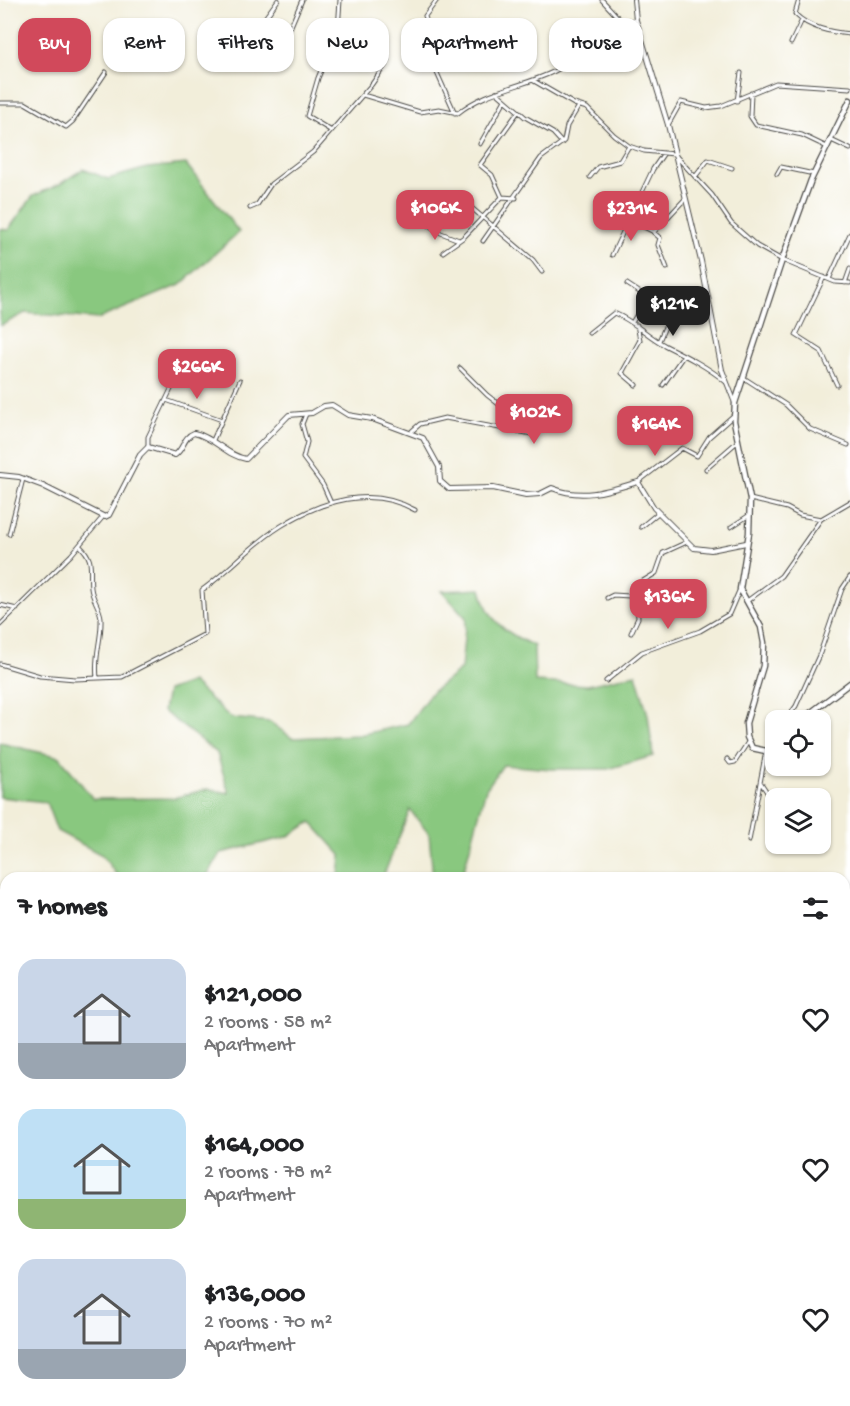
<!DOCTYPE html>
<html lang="en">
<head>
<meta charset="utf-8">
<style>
	:root { --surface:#fff; --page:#f2f2f2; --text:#202124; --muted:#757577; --accent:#d1495b }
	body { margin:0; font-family:"Gochi Hand",sans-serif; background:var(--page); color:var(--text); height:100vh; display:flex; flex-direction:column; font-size:22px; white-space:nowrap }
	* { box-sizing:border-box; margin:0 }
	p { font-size:20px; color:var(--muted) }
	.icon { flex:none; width:33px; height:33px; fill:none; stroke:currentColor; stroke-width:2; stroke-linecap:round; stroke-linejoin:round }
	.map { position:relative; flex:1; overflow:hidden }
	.drawer { position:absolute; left:0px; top:872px; width:850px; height:536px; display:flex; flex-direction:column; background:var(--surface); border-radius:18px 18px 0 0; box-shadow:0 2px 4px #0004 }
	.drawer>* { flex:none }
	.hud { position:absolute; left:18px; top:18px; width:814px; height:54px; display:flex; gap:12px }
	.buttons { position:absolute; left:765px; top:710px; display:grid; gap:12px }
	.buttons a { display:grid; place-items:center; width:66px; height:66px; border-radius:12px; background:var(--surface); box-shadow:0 2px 4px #0004; font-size:30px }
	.price { position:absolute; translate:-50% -51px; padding:0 14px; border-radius:12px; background:var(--accent); color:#fff; font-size:20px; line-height:39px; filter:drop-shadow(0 2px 3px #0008) }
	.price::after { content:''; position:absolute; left:50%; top:36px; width:18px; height:14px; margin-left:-9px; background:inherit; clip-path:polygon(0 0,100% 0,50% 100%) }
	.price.selected { background:#222; color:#fff }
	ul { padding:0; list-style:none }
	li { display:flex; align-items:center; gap:18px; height:150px; padding:0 18px }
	li span { display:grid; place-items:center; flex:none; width:168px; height:120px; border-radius:18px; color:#555 }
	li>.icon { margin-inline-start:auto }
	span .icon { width:72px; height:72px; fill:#fffc; stroke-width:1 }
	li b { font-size:26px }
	h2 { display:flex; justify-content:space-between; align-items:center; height:72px; padding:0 18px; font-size:26px }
	.tag { padding:0 21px; border-radius:18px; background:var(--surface); box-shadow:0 2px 4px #0004; font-size:21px; line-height:54px }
	.tag.selected { background:var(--accent); color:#fff }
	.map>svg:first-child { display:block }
	.green { fill:#89c87f; stroke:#5a7a55; stroke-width:1.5 }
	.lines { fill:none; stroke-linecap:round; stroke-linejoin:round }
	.minor-casing { stroke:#494845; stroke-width:5 }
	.tertiary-casing { stroke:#494845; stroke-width:6 }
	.secondary-casing { stroke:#494845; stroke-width:7 }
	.minor { stroke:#fff; stroke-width:3 }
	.tertiary { stroke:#fff; stroke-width:4 }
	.secondary { stroke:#fff; stroke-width:4.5 }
</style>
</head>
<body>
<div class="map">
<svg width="850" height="1406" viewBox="0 0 850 1406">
	<rect width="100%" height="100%" fill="#fff"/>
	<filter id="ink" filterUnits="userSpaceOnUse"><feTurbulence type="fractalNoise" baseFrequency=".0167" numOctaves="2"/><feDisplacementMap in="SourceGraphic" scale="12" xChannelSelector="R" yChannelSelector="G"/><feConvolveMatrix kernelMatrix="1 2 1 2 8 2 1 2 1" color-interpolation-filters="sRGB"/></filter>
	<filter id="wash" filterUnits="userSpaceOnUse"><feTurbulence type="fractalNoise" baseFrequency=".008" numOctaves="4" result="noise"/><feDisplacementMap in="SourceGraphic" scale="24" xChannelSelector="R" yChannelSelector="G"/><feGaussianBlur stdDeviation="1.35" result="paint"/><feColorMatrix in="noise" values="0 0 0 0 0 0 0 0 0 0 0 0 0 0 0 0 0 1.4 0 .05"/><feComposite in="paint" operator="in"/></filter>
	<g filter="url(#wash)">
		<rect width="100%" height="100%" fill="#f2eeda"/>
		<!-- green -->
		<path class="green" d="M186,164L239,232L180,285L98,319L25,313L0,326V229L8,230L33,196L60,184L83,169L108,179L147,168Z
			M481,589C488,622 505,632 534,646L535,682L588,685L636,674L648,715L653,756L608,769H551L503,765L486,789L462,877H433L429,834L410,810L383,877H339L341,855L311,822L287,837L221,853L206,877L119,878L102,855L57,831L46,802L0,797V743L60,757L93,799L174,798L207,789L229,793L217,753L163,711L167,691L192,682L231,718L270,722L292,738L359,735L408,724L431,693L461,669L466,618L442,591Z"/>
	</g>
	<g filter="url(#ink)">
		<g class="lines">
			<!-- minor casing -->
			<g class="minor-casing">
				<path id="minor" d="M278,0L259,26L282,40L288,33L302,0
					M437,0L425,16L427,24L445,46L433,64L455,113
					M602,0L624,24
					M799,0L795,14C809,28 830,32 850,34
					M419,34L427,24
					M791,43L802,20
					M534,81L574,104L587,108L614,135L629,146L644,151L674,154L712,195L731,223L757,246L782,260L835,282L850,283
					M496,92L525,117L553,133L562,143
					M751,93L750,116L756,125L802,135L827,147
					M363,95L420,112L439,109L458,113C486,90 523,87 555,71C577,60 587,43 606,31C615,25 626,23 636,20
					M737,101L741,73
					M0,103H25L66,127L73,121L106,72
					M668,125L681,102L706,108L721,106L776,83L850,88
					M330,130L307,116L318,78L338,30L340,0
					M831,140L850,149
					M480,144L505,100
					M777,174L781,167L814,174
					M590,177L598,167L620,161L629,146
					M695,177L708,160L732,168
					M502,197L492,175L480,165L518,112
					M461,199L533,260L542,272
					M250,208L257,205L271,184L313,152L372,84L388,61
					M609,210L654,232L685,199
					M419,219L441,233L459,240
					M653,232L660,238L658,245L667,268
					M483,241L541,158L564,141L567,126L579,106
					M443,252L464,237L502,197L516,198
					M612,255L653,169L664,153
					M824,277L796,335L821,351L837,385
					M829,279L850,234
					M845,283L850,269
					M627,284L647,297L633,321
					M589,333L614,313C634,321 647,336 666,346C686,356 708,367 726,382
					M659,341L675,303
					M744,378L786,405L810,429L848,445
					M636,385L622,373L640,340L637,325
					M663,385L684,355
					M166,400L222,420
					M306,414L302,424L307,442L303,458L323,485L331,503
					M412,431L420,424L445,418L532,434L529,428L487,395L460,368
					M213,440L240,380
					M148,447V437L174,383
					M706,469L737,442
					M638,482L682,448L697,456L709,437L734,415
					M750,499L787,508L800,515L821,519L850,502
					M641,527L658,513
					M731,527L748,516
					M9,534L23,479
					M80,546C95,560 89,569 91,588C92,599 100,607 101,618C102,641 94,654 97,678
					M632,596L638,584L656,573L663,553L687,542
					M607,598L613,595L630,596L637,603L638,618L631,633
					M747,601L781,576L821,519
					M0,605L17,609
					M0,625L71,555L102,518
					M0,664L40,676L75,679L122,677L205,634L202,590C229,571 252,544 281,526C321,501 371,485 415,510
					M606,681L642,652L700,631L729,614L739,591
					M786,720L796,706L820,653L842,589L850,577
					M771,748L776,734
					M727,759L730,763L735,762L748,742
					M761,783L776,806
					M749,841L766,751
					M0,904L6,937
					M0,983L6,952
					M844,1063L850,1068
					M844,1305L850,1304
					M0,1311L6,1312
					M272,1401L273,1406
					M19,1406L23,1401
					M79,1406L85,1401"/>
			</g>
			<!-- tertiary casing -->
			<g class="tertiary-casing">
				<path id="tertiary" d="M634,0L636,20L668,125L701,261L722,370L735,403
					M0,475L19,477L43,486L105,517L109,515L140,455L148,447L175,455C184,449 183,437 194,433C214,437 227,456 246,459L289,415L312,413L324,406L332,405L348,415L372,419L423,438L439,467L440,481L449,489L493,488L526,495L540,494L552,488C582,500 608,491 638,482L654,508L694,548L711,550L746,543"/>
			</g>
			<!-- secondary casing -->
			<g class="secondary-casing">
				<path id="secondary" d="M801,720L850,683
					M776,747L766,751L752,748L747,737L746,723L763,666L764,643L761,627L740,589L749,533L750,499L734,421L735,403L782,260L811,180L850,100
					M844,1161L850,1163
					M341,1406L354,1401"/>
			</g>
			<!-- minor -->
			<use href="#minor" class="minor"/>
			<!-- tertiary -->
			<use href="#tertiary" class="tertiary"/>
			<!-- secondary -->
			<use href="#secondary" class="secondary"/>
		</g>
	</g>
</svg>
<div class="buttons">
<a><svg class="icon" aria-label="locate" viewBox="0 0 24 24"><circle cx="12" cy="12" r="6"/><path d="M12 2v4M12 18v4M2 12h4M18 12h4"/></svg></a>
<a><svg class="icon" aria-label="layers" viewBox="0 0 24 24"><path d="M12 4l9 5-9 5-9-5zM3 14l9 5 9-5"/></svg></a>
</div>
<b class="price" style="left:435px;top:241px">$106K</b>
<b class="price" style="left:631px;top:242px">$231K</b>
<b class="price selected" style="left:673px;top:337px">$121K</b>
<b class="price" style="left:197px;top:400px">$266K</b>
<b class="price" style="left:534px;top:445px">$102K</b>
<b class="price" style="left:655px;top:457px">$164K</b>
<b class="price" style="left:668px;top:630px">$136K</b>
<div class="hud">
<a class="tag selected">Buy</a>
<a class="tag">Rent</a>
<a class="tag">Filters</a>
<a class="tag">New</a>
<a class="tag">Apartment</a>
<a class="tag">House</a>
</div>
<section class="drawer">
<h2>7 homes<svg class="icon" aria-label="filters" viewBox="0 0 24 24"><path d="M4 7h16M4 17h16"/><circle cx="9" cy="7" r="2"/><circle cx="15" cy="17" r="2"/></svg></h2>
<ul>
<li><span style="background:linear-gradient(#c9d6e8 70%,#9aa5b1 0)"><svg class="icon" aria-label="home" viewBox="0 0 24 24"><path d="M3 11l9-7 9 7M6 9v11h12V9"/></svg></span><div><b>$121,000</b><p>2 rooms · 58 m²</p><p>Apartment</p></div><svg class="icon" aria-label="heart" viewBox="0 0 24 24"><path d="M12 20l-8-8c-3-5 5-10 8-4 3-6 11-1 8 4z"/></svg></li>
<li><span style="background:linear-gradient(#bfe0f5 75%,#8fb573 0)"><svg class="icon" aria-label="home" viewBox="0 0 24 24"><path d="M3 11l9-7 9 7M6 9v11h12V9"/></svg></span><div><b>$164,000</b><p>2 rooms · 78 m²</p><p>Apartment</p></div><svg class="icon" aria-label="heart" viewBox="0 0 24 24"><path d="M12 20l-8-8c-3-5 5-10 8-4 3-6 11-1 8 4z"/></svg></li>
<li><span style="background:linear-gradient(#c9d6e8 75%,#9aa5b1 0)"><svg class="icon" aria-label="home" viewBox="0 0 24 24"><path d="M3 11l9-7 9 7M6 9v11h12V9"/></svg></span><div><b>$136,000</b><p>2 rooms · 70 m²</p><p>Apartment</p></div><svg class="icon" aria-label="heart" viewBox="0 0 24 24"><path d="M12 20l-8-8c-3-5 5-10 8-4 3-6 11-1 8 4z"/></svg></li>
</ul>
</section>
</div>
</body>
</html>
